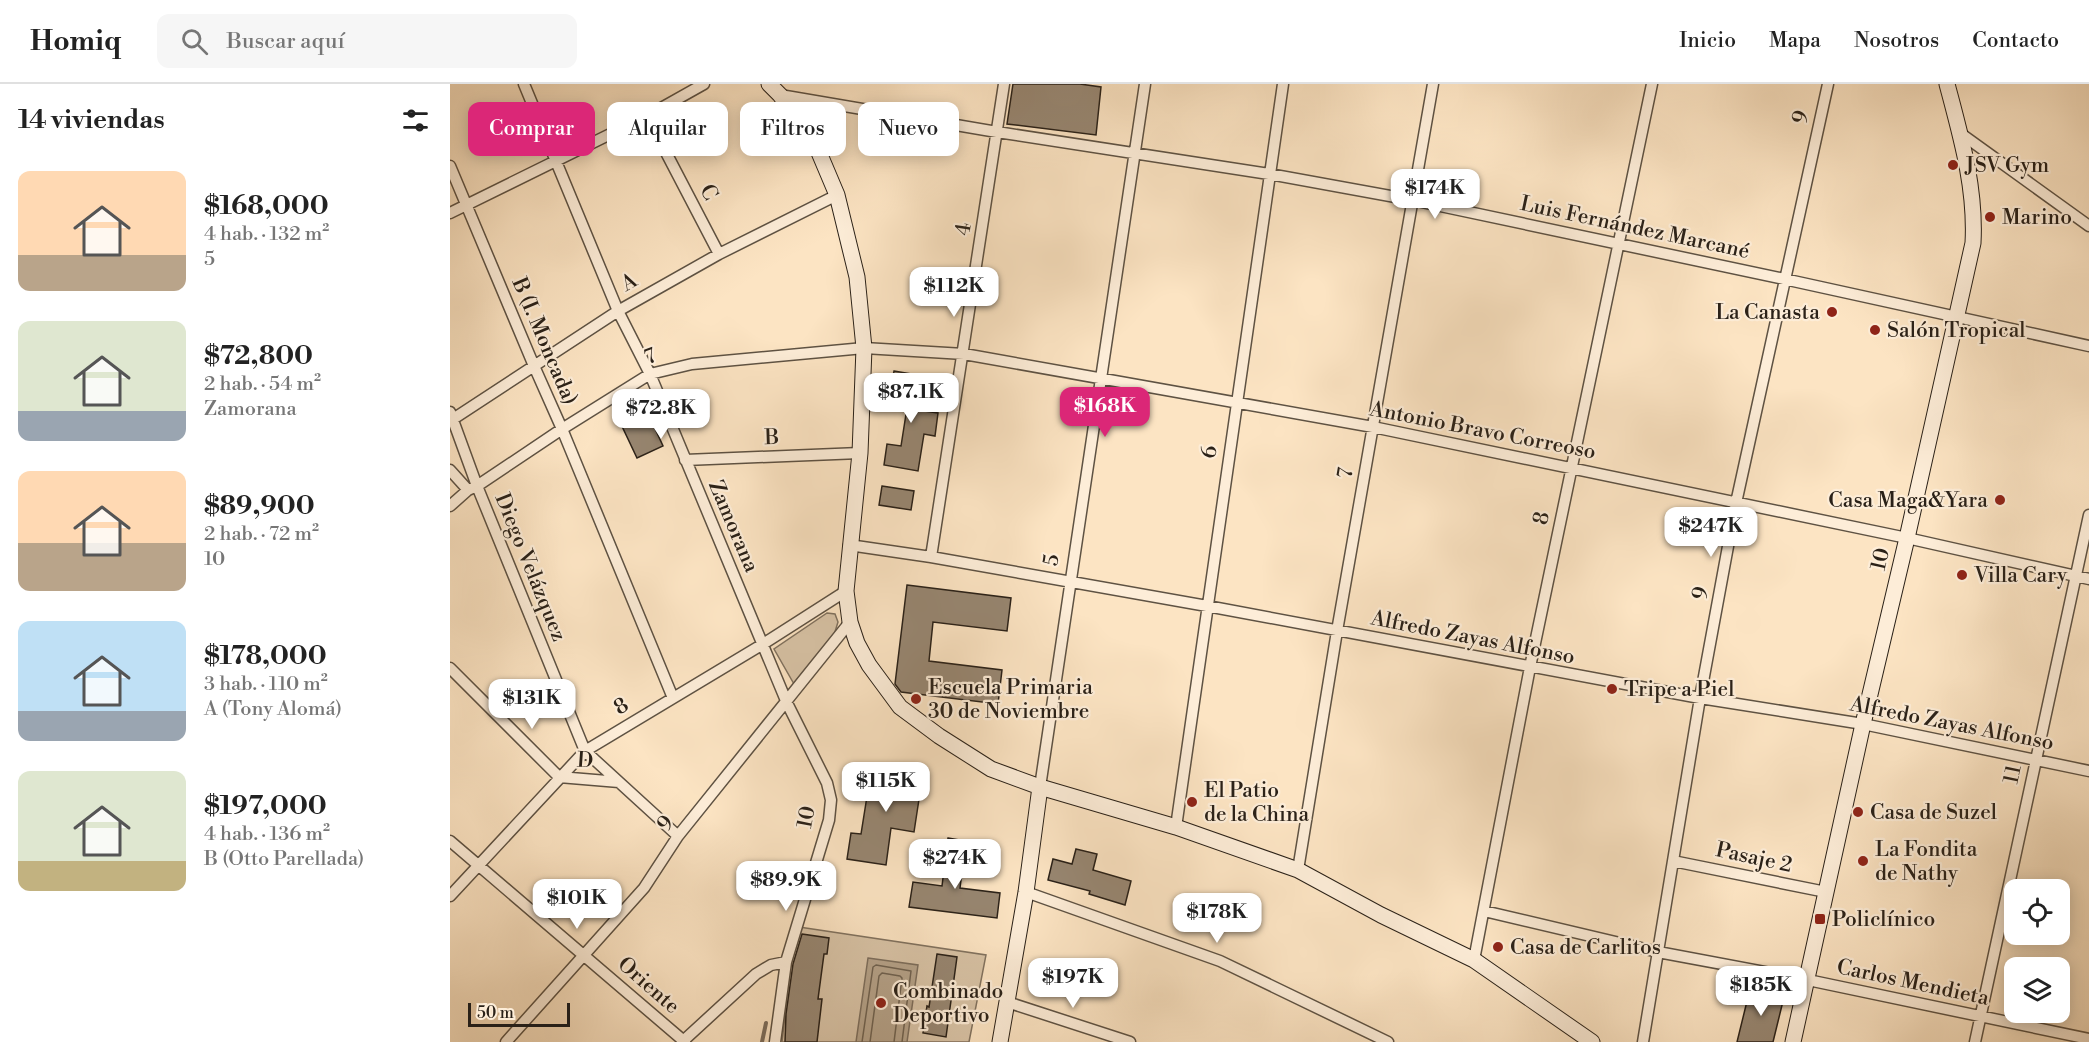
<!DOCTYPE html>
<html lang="es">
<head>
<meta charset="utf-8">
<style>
	:root { --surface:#fff; --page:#f6f6f6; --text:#222; --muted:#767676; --line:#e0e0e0; --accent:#db2777 }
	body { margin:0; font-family:"Libre Bodoni",serif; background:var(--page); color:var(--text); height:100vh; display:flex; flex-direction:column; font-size:22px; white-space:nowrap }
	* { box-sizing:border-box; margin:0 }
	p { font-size:20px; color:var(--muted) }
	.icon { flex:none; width:33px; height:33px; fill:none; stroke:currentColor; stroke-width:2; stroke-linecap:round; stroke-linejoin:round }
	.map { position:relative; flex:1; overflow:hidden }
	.panel { display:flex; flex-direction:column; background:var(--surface); width:450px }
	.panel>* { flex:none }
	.top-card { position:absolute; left:18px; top:18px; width:570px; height:54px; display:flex; gap:12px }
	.tools { position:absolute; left:1554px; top:795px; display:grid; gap:12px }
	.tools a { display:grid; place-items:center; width:66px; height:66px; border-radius:12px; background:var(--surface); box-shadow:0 3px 15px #0003; font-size:30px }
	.scale { position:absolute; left:18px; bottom:15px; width:102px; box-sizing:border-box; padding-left:6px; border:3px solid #2a2118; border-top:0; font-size:16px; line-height:21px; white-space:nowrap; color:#2a2118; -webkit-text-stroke:4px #fdedd8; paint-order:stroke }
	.price { position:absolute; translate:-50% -51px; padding:0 14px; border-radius:12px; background:#fff; color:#222; font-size:20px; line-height:39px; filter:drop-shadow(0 2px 3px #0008) }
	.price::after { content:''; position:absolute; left:50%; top:36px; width:18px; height:14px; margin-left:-9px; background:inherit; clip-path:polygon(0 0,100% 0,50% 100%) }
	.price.selected { background:var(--accent); color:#fff }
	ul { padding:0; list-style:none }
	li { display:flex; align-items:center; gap:18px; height:150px; padding:0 18px }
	li span { display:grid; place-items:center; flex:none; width:168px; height:120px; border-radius:12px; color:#555 }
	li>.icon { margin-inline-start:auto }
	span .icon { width:72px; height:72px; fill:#fffc; stroke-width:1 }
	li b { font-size:26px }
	h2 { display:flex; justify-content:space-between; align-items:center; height:72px; padding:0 18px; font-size:26px }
	.chip { padding:0 21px; border-radius:12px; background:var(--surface); box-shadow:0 3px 15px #0003; font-size:21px; line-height:54px }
	.chip.selected { background:var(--accent); color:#fff }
	header { display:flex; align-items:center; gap:36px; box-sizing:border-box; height:84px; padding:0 30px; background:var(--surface); border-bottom:2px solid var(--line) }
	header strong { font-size:28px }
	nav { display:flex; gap:33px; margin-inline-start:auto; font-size:21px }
	.search { width:420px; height:54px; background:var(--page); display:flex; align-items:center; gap:15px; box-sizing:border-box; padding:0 21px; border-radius:12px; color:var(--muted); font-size:22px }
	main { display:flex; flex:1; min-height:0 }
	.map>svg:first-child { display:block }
	.green { fill:#d8c3a6; stroke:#81725f; stroke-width:1.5 }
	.water { fill:#b5a289; stroke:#7d6e5c; stroke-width:1.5 }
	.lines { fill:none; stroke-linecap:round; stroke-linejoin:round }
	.shore { stroke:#706250; stroke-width:1.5 }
	.stream { stroke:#7d6e5c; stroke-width:4 }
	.building { fill:#978671; stroke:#2a2118; stroke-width:1.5 }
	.street-casing { stroke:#5e5243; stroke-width:13 }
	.secondary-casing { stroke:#2a2118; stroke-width:17 }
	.street { stroke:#fdedd8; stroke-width:10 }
	.secondary { stroke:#fdedd8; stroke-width:15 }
	.poi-dot { fill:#8f2418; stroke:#fdedd8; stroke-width:2 }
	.labels { text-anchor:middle; stroke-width:4.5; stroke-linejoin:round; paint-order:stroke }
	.street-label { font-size:21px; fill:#2a2118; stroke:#fdedd8 }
	.poi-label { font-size:21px; fill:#2a2118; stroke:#fdedd8; text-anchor:start }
</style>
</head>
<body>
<header>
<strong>Homiq</strong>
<div class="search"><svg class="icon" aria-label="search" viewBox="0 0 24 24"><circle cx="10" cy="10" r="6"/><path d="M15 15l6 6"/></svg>Buscar aquí</div>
<nav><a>Inicio</a><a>Mapa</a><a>Nosotros</a><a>Contacto</a></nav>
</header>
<main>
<section class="panel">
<h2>14 viviendas<svg class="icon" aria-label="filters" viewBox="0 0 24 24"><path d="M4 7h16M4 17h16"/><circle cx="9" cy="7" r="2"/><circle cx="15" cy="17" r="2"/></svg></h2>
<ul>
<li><span style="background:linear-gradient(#ffd9b3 70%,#b9a48a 0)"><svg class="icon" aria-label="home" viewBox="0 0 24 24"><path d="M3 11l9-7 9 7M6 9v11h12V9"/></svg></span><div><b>$168,000</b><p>4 hab. · 132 m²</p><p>5</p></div></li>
<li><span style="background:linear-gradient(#dfe7d0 75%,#9aa5b1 0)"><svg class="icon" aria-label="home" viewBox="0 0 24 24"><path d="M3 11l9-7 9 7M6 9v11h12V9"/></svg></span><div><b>$72,800</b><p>2 hab. · 54 m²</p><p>Zamorana</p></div></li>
<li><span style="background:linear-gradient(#ffd9b3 60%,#b9a48a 0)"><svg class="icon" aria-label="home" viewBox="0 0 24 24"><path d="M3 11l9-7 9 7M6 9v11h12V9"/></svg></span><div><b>$89,900</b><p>2 hab. · 72 m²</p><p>10</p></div></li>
<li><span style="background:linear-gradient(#bfe0f5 75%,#9aa5b1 0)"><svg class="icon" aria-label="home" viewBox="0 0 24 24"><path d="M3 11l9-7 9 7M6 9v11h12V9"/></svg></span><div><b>$178,000</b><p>3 hab. · 110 m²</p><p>A (Tony Alomá)</p></div></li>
<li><span style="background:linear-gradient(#dfe7d0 75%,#c2b280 0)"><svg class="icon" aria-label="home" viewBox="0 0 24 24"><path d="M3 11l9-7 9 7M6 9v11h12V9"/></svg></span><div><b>$197,000</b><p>4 hab. · 136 m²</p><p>B (Otto Parellada)</p></div></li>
</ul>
</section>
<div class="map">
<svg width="1639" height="958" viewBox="0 0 1639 958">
	<rect width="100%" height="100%" fill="#fce4c3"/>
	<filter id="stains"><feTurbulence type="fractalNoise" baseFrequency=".00333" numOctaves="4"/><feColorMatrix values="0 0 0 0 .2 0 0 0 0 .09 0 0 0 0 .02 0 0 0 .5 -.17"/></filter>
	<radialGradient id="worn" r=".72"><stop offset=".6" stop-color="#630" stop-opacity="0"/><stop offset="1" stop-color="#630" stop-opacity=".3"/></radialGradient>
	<!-- green -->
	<path class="green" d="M377,529L385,530L388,538L384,551L344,600L324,565Z
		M349,843L536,871L519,958H332L341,879Z"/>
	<!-- water -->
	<path class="water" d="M418,874L468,881L457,958H406Z"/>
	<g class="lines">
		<!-- shore -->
		<path class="shore" d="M412,958L423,883L426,881L461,887L452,958
			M420,958L429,892L432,889L450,892L452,894L444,958"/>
		<!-- stream -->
		<path class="stream" d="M312,958L316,939"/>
	</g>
	<!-- building -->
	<path class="building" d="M563,0H630L651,3L646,51L557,40Z
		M444,287L474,292L468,326L488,329L485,352L474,350L468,387L434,381L437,360L451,362L459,311L440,308Z
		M196,325L213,362L187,374L170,338Z
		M432,402L464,407L461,426L429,421Z
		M457,501L561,514L557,547L483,538L479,577L552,586L548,620L451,608L445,600Z
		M422,681L473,689L464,748L441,744L436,781L397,775L401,749L411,750Z
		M498,754L516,757L510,804L550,809L547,834L459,823L463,798L492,802Z
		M626,765L647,770L643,786L681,797L675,821L639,810L640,807L598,796L603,775L622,780Z
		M352,850L379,854L377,870H374L368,915H372L367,958H335L336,930L343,880Z
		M487,870L507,873L496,953L473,949L477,922L479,923Z
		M1300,905L1334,913L1323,958H1287Z"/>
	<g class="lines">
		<!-- street casing -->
		<g class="street-casing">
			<path id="street" d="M74,0L168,227L200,290L337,619L377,699L381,716L379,736L336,878L325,958
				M330,11L547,48L819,90L962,116L1334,195L1639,262
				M197,32L269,170
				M1510,49L1639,142
				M0,82L84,282L112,345L223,614
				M0,129L197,32L254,0
				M0,328L27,402L135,667L228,752
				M0,337L168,227L269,170L387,111
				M235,376L410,369
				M0,386L18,406
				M0,422L18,406L27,402L112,345L200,290L242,280L414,264L514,270L923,343L1457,454L1639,495
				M399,461L481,473L757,522L1250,614L1413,640L1639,687
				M481,473L554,0
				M0,584L109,693L169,698
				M590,703L695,0
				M726,743L833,0
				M0,757L235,958
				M1223,777L1376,808
				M848,786L887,547L983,0
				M576,808L770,877L938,958
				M0,812L135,667L313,560L396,507
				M1034,827L1208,868L1358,896L1639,955
				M1024,876L1080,583L1202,0
				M557,918L680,958
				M56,958L194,804L228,752L400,538
				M232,958L306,890L321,881L336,878
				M1193,958L1250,614L1286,419L1378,0
				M1525,958L1639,431"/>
		</g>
		<!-- secondary casing -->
		<g class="secondary-casing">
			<path id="secondary" d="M319,0L330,11L365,59L387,111L407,193L414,264L410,369L396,507L400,538L407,559L419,581L450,623L489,652L541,685L590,703L726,743L848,786L931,831L1024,876L1142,958
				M550,958L576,808L590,703
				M1343,958L1413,640L1457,454L1523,159C1526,104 1511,53 1497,0"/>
		</g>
		<!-- street -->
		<use href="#street" class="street"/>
		<!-- secondary -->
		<use href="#secondary" class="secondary"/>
	</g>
	<!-- markers -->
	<g class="poi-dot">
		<circle cx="1503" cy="81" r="6"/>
		<circle cx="1540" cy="133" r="6"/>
		<circle cx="1382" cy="228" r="6"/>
		<circle cx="1425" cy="246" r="6"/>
		<circle cx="1550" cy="416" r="6"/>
		<circle cx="1512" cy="491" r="6"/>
		<circle cx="1162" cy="605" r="6"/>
		<circle cx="466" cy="615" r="6"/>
		<circle cx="742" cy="718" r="6"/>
		<circle cx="1408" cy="728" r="6"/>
		<circle cx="1413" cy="777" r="6"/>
		<rect x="1364" y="829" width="12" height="12" rx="3"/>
		<circle cx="1048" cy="863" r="6"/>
		<circle cx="431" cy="919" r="6"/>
	</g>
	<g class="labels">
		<!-- street labels -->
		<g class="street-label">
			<text transform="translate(1350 33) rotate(-77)" y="7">9</text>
			<text transform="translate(259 108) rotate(62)" y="7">C</text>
			<text transform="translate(1185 143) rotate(12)" y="7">Luis Fernández Marcané</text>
			<text transform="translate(513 145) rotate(-81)" y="7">4</text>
			<text transform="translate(179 198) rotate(-29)" y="7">A</text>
			<text transform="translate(95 257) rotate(67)" y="7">B (I. Moncada)</text>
			<text transform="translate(200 272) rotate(-20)" y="7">7</text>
			<text transform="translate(1033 346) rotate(11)" y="7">Antonio Bravo Correoso</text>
			<text transform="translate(322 353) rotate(-2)" y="7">B</text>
			<text transform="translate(759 368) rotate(-82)" y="7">6</text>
			<text transform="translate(895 389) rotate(-80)" y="7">7</text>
			<text transform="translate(1091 434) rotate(-78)" y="7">8</text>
			<text transform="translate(284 442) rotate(67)" y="7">Zamorana</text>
			<text transform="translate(1430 475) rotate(-77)" y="7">10</text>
			<text transform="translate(601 476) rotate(-81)" y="7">5</text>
			<text transform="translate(81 483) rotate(68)" y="7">Diego Velázquez</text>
			<text transform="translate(1250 509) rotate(-80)" y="7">9</text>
			<text transform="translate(1023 553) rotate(11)" y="7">Alfredo Zayas Alfonso</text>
			<text transform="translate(171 622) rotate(-31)" y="7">8</text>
			<text transform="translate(1502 639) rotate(11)" y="7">Alfredo Zayas Alfonso</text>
			<text transform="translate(135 676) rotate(4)" y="7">D</text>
			<text transform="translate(1562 690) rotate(-78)" y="7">11</text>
			<text transform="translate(356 733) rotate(-79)" y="7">10</text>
			<text transform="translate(215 739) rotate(-54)" y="7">9</text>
			<text transform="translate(1304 773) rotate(12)" y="7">Pasaje 2</text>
			<text transform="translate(1463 898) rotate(12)" y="7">Carlos Mendieta</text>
			<text transform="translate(199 901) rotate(41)" y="7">Oriente</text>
		</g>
		<!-- poi labels -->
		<g class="poi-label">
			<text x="1515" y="88">JSV Gym</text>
			<text x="1552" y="140">Marino</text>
			<text x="1370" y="235" text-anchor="end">La Canasta</text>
			<text x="1437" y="253">Salón Tropical</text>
			<text x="1538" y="423" text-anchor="end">Casa Maga&amp;Yara</text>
			<text x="1524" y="498">Villa Cary</text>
			<text x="478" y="610">Escuela Primaria<tspan x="478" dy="24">30 de Noviembre</tspan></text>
			<text x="1174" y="612">Tripe a Piel</text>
			<text x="754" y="713">El Patio<tspan x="754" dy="24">de la China</tspan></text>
			<text x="1420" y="735">Casa de Suzel</text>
			<text x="1425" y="772">La Fondita<tspan x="1425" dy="24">de Nathy</tspan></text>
			<text x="1382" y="842">Policlínico</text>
			<text x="1060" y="870">Casa de Carlitos</text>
			<text x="443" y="914">Combinado<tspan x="443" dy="24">Deportivo</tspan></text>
		</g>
	</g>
	<rect width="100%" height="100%" filter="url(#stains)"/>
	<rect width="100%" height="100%" fill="url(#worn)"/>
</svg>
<div class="tools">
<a><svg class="icon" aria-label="locate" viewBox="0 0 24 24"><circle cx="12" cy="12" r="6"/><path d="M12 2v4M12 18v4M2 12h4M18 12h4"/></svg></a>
<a><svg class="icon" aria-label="layers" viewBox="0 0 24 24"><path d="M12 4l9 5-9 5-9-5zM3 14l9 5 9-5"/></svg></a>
</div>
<div class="scale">50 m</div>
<b class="price" style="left:985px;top:136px">$174K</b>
<b class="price" style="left:504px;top:234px">$112K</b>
<b class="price" style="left:461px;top:340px">$87.1K</b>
<b class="price selected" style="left:655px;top:354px">$168K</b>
<b class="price" style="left:211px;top:356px">$72.8K</b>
<b class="price" style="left:1261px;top:474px">$247K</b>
<b class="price" style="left:82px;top:646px">$131K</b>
<b class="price" style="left:436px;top:729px">$115K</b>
<b class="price" style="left:505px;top:806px">$274K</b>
<b class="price" style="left:336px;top:828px">$89.9K</b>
<b class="price" style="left:127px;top:846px">$101K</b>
<b class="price" style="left:767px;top:860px">$178K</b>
<b class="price" style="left:623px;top:925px">$197K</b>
<b class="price" style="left:1311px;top:933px">$185K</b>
<div class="top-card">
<a class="chip selected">Comprar</a>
<a class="chip">Alquilar</a>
<a class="chip">Filtros</a>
<a class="chip">Nuevo</a>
</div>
</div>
</main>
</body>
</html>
